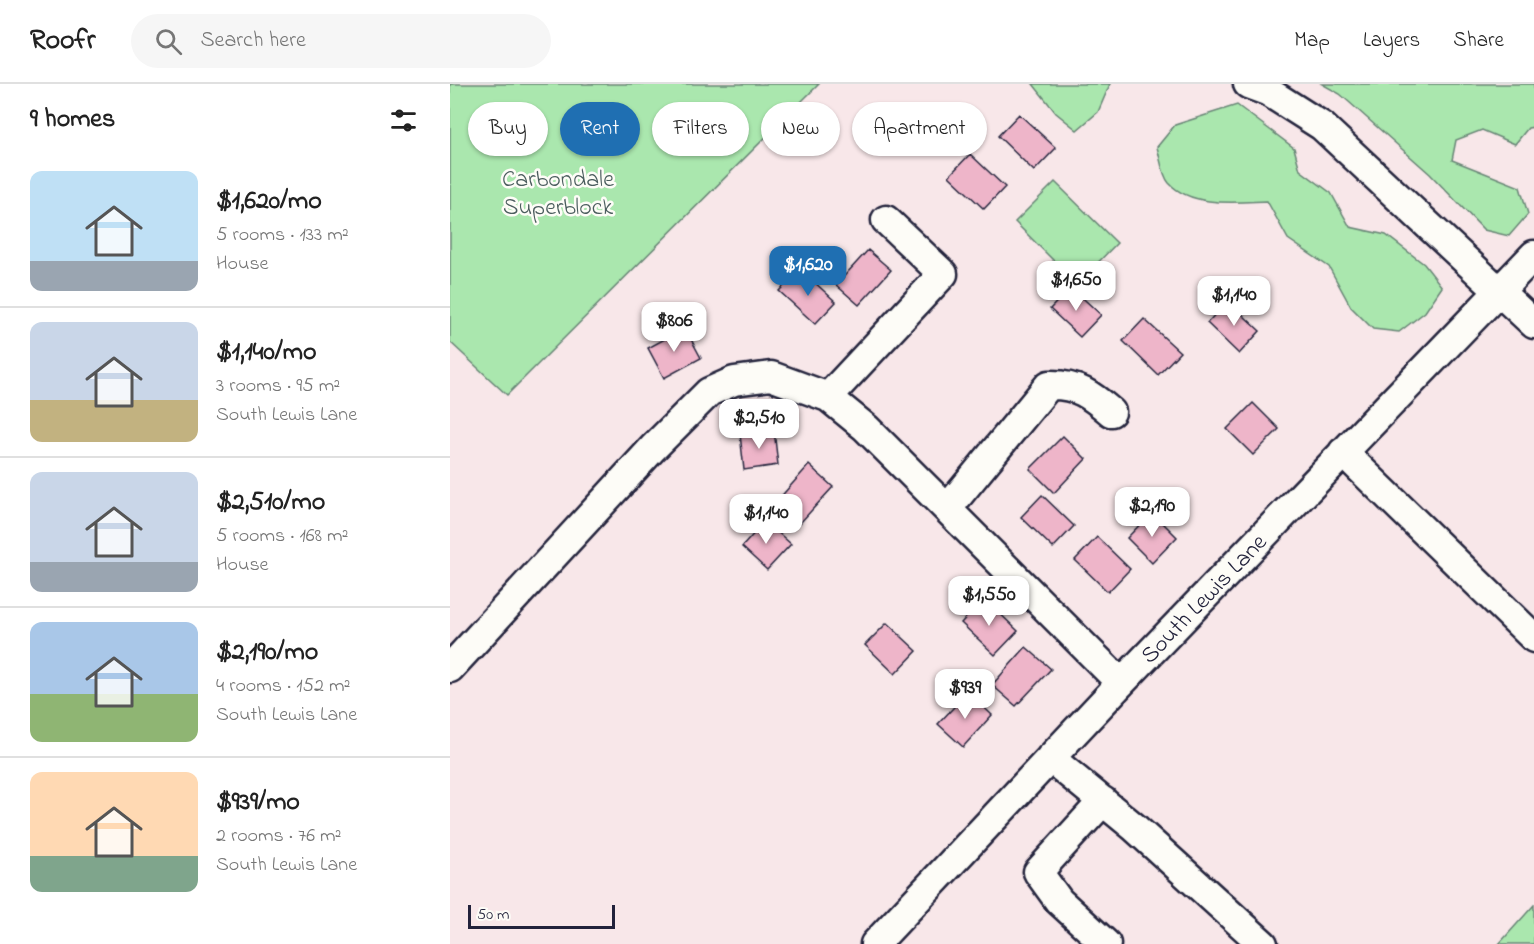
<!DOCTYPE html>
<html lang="en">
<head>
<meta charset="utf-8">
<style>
	:root { --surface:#fff; --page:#f6f6f6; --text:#222; --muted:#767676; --line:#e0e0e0; --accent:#1f6fb2 }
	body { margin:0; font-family:"Indie Flower",sans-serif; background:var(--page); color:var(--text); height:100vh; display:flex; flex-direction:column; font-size:22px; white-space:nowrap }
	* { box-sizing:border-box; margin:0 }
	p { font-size:20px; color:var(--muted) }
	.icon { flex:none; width:33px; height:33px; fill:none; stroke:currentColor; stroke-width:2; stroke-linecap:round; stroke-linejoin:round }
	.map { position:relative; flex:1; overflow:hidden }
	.drawer { display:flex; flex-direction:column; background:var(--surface); width:450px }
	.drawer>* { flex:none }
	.top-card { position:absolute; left:18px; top:18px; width:570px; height:54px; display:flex; gap:12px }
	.scale { position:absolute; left:18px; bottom:15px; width:147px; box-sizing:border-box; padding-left:6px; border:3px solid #22223b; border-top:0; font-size:16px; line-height:21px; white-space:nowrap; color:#22223b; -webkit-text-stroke:4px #fdfcf7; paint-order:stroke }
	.price { position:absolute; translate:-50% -51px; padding:0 14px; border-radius:12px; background:#fff; color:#222; font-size:20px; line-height:39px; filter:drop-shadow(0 2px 3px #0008) }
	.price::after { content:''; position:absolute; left:50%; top:36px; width:18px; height:14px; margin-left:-9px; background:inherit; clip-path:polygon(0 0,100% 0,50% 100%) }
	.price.active { background:var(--accent); color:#fff }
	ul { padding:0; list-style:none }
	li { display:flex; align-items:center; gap:18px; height:150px; padding:0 30px }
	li+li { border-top:2px solid var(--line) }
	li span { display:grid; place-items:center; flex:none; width:168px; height:120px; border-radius:12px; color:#555 }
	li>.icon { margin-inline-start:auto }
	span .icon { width:72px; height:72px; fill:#fffc; stroke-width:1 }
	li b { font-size:26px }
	h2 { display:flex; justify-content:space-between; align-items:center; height:72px; padding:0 30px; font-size:26px }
	.chip { padding:0 21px; border-radius:27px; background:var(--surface); box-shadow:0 2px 4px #0004; font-size:21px; line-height:54px }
	.chip.active { background:var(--accent); color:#fff }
	header { display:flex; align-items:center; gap:36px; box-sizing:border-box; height:84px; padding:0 30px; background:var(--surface); border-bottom:2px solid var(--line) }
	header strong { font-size:28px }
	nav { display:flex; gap:33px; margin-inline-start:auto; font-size:21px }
	.search { width:420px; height:54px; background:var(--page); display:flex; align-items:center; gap:15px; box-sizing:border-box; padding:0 21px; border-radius:33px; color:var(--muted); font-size:22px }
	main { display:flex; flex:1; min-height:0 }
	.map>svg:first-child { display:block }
	.green { fill:#aae7ae; stroke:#668474; stroke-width:1.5 }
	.building { fill:#eeb5c9; stroke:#22223b; stroke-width:1.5 }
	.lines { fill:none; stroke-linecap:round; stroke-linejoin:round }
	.minor-casing { stroke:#22223b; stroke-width:33 }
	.minor { stroke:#fdfcf7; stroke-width:28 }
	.labels { text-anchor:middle; stroke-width:5; stroke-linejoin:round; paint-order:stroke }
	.park-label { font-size:24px; fill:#4b5d5e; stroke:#fdfcf7 }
	.street-label { font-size:24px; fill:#22223b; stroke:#fdfcf7 }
</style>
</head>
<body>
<header>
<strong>Roofr</strong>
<div class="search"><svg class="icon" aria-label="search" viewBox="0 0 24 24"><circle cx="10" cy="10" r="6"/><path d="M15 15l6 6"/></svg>Search here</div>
<nav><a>Map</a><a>Layers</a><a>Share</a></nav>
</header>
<main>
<section class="drawer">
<h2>9 homes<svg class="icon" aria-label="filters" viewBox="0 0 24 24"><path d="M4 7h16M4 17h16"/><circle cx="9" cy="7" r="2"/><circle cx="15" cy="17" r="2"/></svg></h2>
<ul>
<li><span style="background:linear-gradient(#bfe0f5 75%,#9aa5b1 0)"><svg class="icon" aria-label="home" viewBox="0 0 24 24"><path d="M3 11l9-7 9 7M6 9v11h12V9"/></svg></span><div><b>$1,620/mo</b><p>5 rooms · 133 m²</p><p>House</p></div></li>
<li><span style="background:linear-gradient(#c9d6e8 65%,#c2b280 0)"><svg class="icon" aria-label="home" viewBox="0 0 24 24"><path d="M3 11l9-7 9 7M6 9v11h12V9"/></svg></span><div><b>$1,140/mo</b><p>3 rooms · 95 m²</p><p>South Lewis Lane</p></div></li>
<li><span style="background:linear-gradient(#c9d6e8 75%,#9aa5b1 0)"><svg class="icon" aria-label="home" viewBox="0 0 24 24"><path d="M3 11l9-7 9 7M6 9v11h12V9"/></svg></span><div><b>$2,510/mo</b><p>5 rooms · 168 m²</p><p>House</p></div></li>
<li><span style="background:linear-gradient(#a9c7e8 60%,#8fb573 0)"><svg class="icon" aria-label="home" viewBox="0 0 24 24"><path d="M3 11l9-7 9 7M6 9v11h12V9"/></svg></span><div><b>$2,190/mo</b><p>4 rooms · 152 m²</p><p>South Lewis Lane</p></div></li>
<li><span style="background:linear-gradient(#ffd9b3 70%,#7fa58c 0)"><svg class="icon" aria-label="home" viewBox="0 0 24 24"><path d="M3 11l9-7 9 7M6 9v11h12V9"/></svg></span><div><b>$939/mo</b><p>2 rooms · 76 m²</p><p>South Lewis Lane</p></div></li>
</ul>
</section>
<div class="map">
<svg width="1084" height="860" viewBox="0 0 1084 860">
	<rect width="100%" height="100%" fill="#f8e7e9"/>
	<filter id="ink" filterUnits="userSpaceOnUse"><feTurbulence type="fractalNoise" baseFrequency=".0167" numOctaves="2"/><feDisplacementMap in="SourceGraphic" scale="12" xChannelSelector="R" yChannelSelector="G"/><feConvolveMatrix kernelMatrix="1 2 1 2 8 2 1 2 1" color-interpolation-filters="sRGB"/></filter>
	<g filter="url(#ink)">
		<!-- green -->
		<path class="green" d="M0,0H369L57,311L0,258Z
			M583,0H660L648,28L627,46L606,29Z
			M872,0H1084V43L1078,44L1065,60L1032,46L1006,56L1002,76L1070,103L1078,130L1059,152L1034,146L980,90L890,10Z
			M787,21L844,64L850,86L881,109L900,143L936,151L974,180L992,203L975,228L949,248L923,245L901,223L879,183L838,155L817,117C787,118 742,124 719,99C712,91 710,73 707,63L725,41Z
			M605,98L667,159L627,200L565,138Z
			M1084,821V860H1049Z"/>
		<!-- building -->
		<path class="building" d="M569,30L606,64L584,87L548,52Z
			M520,70L555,103L534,125L499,92Z
			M418,166L441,186L409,221L386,201Z
			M350,185L386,218L365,240L329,207Z
			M621,203L651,231L630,253L600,225Z
			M778,217L810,247L789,270L757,239Z
			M694,235L730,268L708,291L673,257Z
			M235,244L251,274L214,294L198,264Z
			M803,319L829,345L803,371L777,345Z
			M324,346L328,381L294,386L290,350Z
			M613,352L636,375L604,409L580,385Z
			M359,381L383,403L350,439L327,417Z
			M592,411L624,442L603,464L571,433Z
			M702,428L727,453L702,479L677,454Z
			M315,437L341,460L317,486L292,463Z
			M647,453L680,485L658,508L625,476Z
			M534,514L568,547L545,571L511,539Z
			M437,539L467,567L445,590L415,561Z
			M576,563L601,585L566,622L542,601Z
			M518,608L542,631L513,663L488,640Z"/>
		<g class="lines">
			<!-- minor casing -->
			<g class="minor-casing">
				<path id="minor" d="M798,0L817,7L872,42L1084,240
					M378,313L493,190L436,136
					M893,368L1084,554
					M498,424L599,301C627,300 641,311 661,328
					M0,584L203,364L259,308L284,297L321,292L378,313L416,344L671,599
					M600,674L684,743L813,860
					M653,717L588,788L609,817L656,860
					M425,860L671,599L1084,171"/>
			</g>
			<!-- minor -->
			<use href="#minor" class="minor"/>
		</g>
	</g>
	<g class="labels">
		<!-- park labels -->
		<g class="park-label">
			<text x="108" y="102">Carbondale<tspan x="108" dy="28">Superblock</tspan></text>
		</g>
		<!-- street labels -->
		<g class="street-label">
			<text transform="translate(753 514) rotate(-46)" y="8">South Lewis Lane</text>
		</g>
	</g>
</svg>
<div class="scale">50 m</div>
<b class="price active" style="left:358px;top:213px">$1,620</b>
<b class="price" style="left:626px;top:228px">$1,650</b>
<b class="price" style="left:784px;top:243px">$1,140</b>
<b class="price" style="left:224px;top:269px">$806</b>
<b class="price" style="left:309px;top:366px">$2,510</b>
<b class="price" style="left:702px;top:454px">$2,190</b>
<b class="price" style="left:316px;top:461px">$1,140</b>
<b class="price" style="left:539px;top:543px">$1,550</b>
<b class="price" style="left:515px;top:636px">$939</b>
<div class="top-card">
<a class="chip">Buy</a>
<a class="chip active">Rent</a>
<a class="chip">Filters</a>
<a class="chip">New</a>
<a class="chip">Apartment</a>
</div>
</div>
</main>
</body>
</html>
